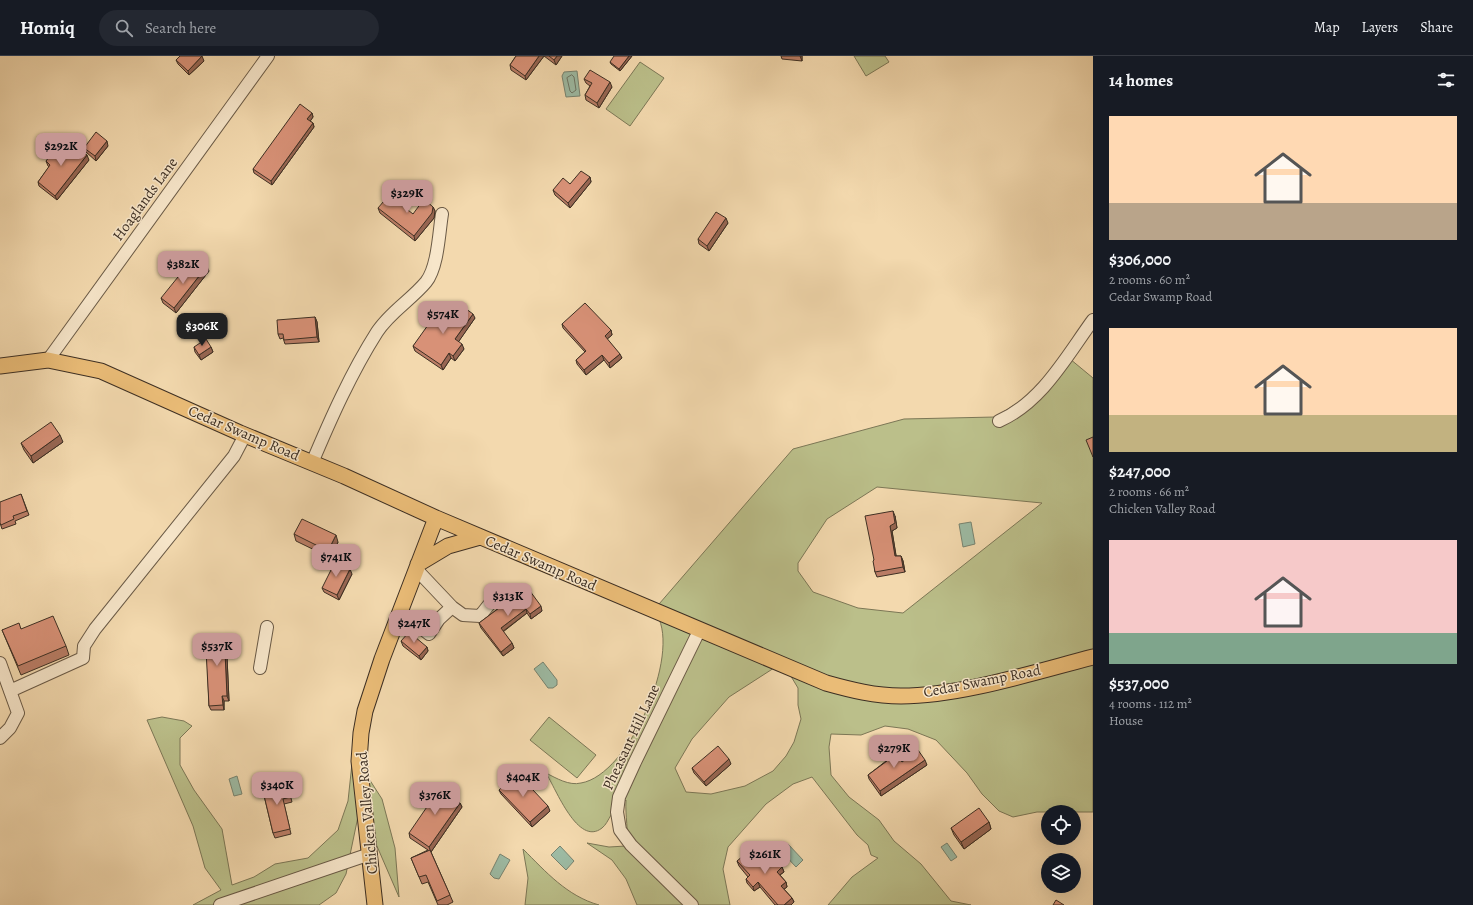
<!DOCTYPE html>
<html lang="en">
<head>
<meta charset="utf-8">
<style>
	:root { --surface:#171b24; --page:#242831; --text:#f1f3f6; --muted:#9ea1a6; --line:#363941; --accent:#c59692 }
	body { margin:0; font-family:Alegreya,serif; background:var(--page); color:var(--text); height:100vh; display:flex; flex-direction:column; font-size:15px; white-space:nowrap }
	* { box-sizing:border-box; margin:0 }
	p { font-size:13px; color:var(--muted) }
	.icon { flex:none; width:22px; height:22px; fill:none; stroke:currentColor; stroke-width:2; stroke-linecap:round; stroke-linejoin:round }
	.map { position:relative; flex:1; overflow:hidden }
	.drawer { display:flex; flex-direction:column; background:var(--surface); width:380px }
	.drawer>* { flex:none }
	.fabs { position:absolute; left:1041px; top:749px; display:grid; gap:8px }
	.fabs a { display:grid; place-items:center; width:40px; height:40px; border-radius:50%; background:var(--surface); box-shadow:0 4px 16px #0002; font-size:20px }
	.price { position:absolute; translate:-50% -34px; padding:0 9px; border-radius:8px; background:var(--accent); color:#111; font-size:13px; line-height:26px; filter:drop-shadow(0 1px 2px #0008) }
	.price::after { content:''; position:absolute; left:50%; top:24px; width:12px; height:9px; margin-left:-6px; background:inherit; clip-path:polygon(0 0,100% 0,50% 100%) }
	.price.current { background:#222; color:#fff }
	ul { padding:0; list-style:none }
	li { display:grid; align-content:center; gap:8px; height:212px; padding:0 16px }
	li span { display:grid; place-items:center; height:124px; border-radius:0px; color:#555 }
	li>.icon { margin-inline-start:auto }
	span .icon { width:72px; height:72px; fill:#fffc; stroke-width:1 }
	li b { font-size:17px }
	h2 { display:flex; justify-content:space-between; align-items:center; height:48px; padding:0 16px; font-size:17px }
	header { display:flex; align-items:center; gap:24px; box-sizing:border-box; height:56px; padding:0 20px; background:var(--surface); border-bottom:1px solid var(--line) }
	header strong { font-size:19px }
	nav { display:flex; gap:22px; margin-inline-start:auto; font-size:14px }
	.search { width:280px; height:36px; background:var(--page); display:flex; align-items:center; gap:10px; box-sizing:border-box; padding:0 14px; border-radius:22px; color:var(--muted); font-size:15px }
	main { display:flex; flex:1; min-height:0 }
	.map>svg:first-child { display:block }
	.green { fill:#bbbf8a; stroke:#7c7756; fill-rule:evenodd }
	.water { fill:#9dbba4; stroke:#778370 }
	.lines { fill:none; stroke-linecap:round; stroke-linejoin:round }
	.shore { stroke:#6d7564; stroke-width:1 }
	.minor-casing { stroke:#6a5a46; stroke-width:14 }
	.major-casing { stroke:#3d2f23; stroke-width:17 }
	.minor { stroke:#f7e6ca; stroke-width:12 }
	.major { stroke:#eabc77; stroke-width:15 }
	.wall { fill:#ba7d66; stroke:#3d2f23 }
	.shaded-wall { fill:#976653; stroke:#3d2f23 }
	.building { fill:#d89177; stroke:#3d2f23 }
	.labels { text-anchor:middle; stroke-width:3; stroke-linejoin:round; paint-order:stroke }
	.street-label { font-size:15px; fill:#3d2f23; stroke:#f7e6ca }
</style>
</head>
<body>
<header>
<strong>Homiq</strong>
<div class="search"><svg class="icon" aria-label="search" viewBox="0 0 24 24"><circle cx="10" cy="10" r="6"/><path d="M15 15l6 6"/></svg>Search here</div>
<nav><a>Map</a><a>Layers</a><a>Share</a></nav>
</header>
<main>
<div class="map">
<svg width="1093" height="849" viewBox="0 0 1093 849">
	<rect width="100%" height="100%" fill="#f3d9ae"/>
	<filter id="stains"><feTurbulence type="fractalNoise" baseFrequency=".005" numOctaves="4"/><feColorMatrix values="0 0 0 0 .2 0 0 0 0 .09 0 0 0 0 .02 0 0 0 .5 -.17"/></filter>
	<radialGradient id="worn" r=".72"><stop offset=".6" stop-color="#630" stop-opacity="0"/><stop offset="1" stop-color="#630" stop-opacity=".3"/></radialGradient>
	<!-- green -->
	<path class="green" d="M854,0H885L889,6L866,20Z
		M640,6L664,22L630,70L606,53Z
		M1064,298L1093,322V601L967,632L861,636L653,555L793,393L904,363L995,361L1037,335ZM877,431L1042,447L903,557L858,552L813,536L798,515V507L827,463Z
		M657,559L786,612L905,643L1093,602V756H1037L1013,761L999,755L982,738L967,717L936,684L908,673L885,670L861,679L831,678L829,691L831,719L849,741L879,764L894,785L921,808L951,845L971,849H828L852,821L878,802L871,799L868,789L857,779L812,721L793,728L766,748L728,791L723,813L730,849H637L626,823L612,804L587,787L609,791L626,790C629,774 625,761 626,744C621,748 614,754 611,759C608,764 606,769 602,772C578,791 556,733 546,717C556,722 569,730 581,727C629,719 681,599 657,559ZM774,612H786L798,632V649L801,663L794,686L786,700L773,715L745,730L711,738L686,736L675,712L692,683L729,641Z
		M162,661L184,665L192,670L180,682V709L194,734L222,773L232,829L254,821L275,808L308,802L338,774L348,745L353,698L382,743L395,792L399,841L360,751L346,818L336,837L319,849H193L221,834L205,812L193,770L147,664Z
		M549,661L596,699L577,722L530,684Z
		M523,793C546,816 567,840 599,849H525L528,822Z"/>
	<!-- water -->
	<path class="water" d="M577,15L580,40L566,41L562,20L564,16Z
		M971,466L975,488L963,491L959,468Z
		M543,606L557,624V629L553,632H548L534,613Z
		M237,720L242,738L234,740L229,723Z
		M947,787L957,801L951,805L941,791Z
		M788,788L803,804L796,811L781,795Z
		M560,790L574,805L566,814L551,799Z
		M500,798L510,804L499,823L494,822L490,818Z"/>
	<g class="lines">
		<!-- shore -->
		<path class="shore" d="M572,19L574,21L576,34L572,37L570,35L567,22Z"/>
		<!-- minor casing -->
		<g class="minor-casing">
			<path id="minor" d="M48,304L268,0
				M999,365C1042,346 1066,301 1093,264
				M312,407C331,362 351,317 377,276C390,256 411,244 426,226C438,211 439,176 442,158
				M416,513L452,551L463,559L480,560L499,536
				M398,561L415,567L429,578L439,563L452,551
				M0,607L18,657L10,672L0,682
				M260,612L267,571
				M10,635L83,602L84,590L95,573L234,400L245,379
				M220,849L370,798
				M692,849L631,789L620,774L617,756L619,741L635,706L699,575"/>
		</g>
		<!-- major casing -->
		<g class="major-casing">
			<path id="major" d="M0,310L48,304L101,315L240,377L344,420L436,462L826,627C851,634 875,640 901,640C960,640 1035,616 1093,601
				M418,508L448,490L480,481
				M375,849L359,705L361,677L365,655L382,603L436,462"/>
		</g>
		<!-- minor -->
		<use href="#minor" class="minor"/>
		<!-- major -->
		<use href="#major" class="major"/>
	</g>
	<!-- wall -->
	<path class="wall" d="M516,0H562L556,9L544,0L526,24L511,14L510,9Z
		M632,0L620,15L611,8L610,6Z
		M781,0H802V5L782,3Z
		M176,4L204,5L189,19L178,8Z
		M584,23L612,31L599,52L586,44L585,39L590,30L586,27Z
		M312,57L313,61L310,65L313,67L314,71L272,129L254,117L253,113Z
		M108,90L96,105L86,96L84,92Z
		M64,94L89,104L57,144L39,130L38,126L49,111L48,110L46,105Z
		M590,121L591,126L570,152L555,139L553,134Z
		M433,151L435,155L434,162L415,185L380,157L378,152L413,158Z
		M728,167L709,195L699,188L698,183Z
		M209,215L176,257L163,247L161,242Z
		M450,259L475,262L458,286L464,293L455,305L451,302L443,314L415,295L413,290L437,264Z
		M315,261L317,266L319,286L285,288L283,282L280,283L278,278Z
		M562,268L611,274L612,279L607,283L622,302L610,312L604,304L586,319L577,308L576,304L585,296L563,272Z
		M194,291H211L213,296L201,304L195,296Z
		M63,386L33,407L24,394L21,387Z
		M21,438L29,459L15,465L16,468L2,473L0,467Z
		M895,460L897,472L892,475L896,500H901L903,505L905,516L877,521L875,516L874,504Z
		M294,478L338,486L331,502L296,485Z
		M352,518L339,544L324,536L322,532Z
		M527,531L542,555L531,563L527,557L503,576L512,587L514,592L503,600L481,572L479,567Z
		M21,573L66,590L69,599L21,619L2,574Z
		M234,581L236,586L237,601H227L229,645H224V654H211L209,650L207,599H203L201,594Z
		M401,585L427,591L428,595L421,604L403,590Z
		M884,701L902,706L927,709L881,740L869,723L868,719L886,705Z
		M731,708L706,730L694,717L692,712Z
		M288,730L292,746L284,748L291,778L275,782L273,777L262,731Z
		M499,734L550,755L532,771L501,738Z
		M455,738L457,743L456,744L460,747L462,751L431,796L453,846L447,849H438L428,826L422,828L411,802L428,794L410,782L409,777Z
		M989,766L991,773L964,793L954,779L951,772Z
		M766,803L782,811L784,816L780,819L786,826L787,831L784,833L792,842L794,846L791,849H775L760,831L754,835L747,827L746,823L748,821L739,810L737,805Z"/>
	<!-- shaded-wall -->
	<path class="shaded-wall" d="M202,0L204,5L189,19L188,15Z
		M539,0H544L526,24L525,20Z
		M557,0H562L556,9L554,4Z
		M629,0H632L620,15L619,13Z
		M800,0H802V5Z
		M610,26L612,31L599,52L597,47Z
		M312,57L313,61L309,67L307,63Z
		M313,67L314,71L272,129L271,125Z
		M107,85L108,90L96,105L95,100Z
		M87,99L89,104L57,144L55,140Z
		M590,121L591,126L570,152L568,147Z
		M433,151L435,155L434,162L415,185L414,180Z
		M726,162L728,167L709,195L707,190Z
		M207,210L209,215L176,257L174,252Z
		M473,258L475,262L457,288L455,283Z
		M315,261L317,266L319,286L317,281Z
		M611,274L612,279L606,284L605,280Z
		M462,288L464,293L455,305L453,300Z
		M211,291L213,296L201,304L199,299Z
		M449,297L451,302L443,314L441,309Z
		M620,298L622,302L610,312L609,307Z
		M602,299L604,304L586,319L584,314Z
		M60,379L63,386L33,407L31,400Z
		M893,455L895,460L897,472L892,475L897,505L895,500L890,470Z
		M336,479L338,486L331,502L328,495Z
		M901,500L903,505L905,516L903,511Z
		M350,513L352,518L339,544L337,539Z
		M541,550L542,555L531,563L530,558Z
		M526,553L527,557L502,576L501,572Z
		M234,581L236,586L237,601L235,596Z
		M512,587L514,592L503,600L501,596Z
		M427,591L428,595L421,604L419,600Z
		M225,596L227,601L229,645L227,640Z
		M222,640L224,645V654L223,649Z
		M729,703L731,708L706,730L704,726Z
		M925,704L927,709L881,740L880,735Z
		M455,738L457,743L454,746L453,741Z
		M460,747L462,751L431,796L429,791Z
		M548,750L550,755L532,771L530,766Z
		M989,766L991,773L964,793L961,786Z
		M782,811L784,816L778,820L777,816Z
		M758,826L760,831L754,835L753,831Z
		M786,826L787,831L783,834L781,830Z
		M792,842L794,846L791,849H784Z"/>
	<!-- building -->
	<path class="building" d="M180,0H202L188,15L176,4Z
		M516,0H539L525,20L510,9Z
		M549,0H557L554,4Z
		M614,0H629L619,13L610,6Z
		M590,14L610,26L597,47L585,39L592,27L584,23Z
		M300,48L312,57L307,63L313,67L271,125L253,113Z
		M96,76L107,85L95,100L84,92Z
		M70,86L87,99L55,140L38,126L50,109L46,105L58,89L64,94Z
		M581,115L590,121L568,147L553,134L563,122L570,128Z
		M389,139L413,158L424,143L433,151L432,157L414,180L378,152Z
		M716,156L726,162L707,190L698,183Z
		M199,203L207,210L174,252L161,242L182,216L186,220Z
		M458,247L473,258L455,283L462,288L453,300L449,297L441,309L413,290L433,262L437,264L444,255L450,259Z
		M585,247L611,274L605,280L620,298L609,307L602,299L584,314L576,304L586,295L562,268Z
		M315,261L317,281L284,284L283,278H278L277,264Z
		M206,283L211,291L199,299L194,291Z
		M51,366L60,379L31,400L21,387Z
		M1093,381V401L1086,384Z
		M21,438L27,455L13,460L14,463L1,469L0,467V446Z
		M893,455L895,467L890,470L895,500H901L903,511L875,516L873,505L874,504L865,460Z
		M302,463L336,479L328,495L294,478Z
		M335,506L350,513L337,539L322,532Z
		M527,531L541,550L530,558L526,553L501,572L512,587L501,596L479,567Z
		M53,560L66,590L18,610L2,574L19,567L21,573Z
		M409,576L427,591L419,600L401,585Z
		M234,581L235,596H225L227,640H222L223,649L209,650L206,594H201V583Z
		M718,690L729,703L704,726L692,712Z
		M894,694L902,706L918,694L925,704L880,735L868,719L887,705L884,701Z
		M517,717L548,750L530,766L499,734Z
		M286,725L290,741L283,743L290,773L273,777L262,731Z
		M442,729L455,738L453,741L460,747L429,791L409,777Z
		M979,752L989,766L961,786L951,772Z
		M755,790L766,803L771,798L782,811L777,816L786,826L781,830L792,842L784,849H778L758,826L753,831L746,823L750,819L737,805Z
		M430,794L450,839L437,845L426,819L419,821L411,802Z
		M1056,844L1064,849H1053Z"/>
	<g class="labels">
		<!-- street labels -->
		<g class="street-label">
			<text transform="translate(145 143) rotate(-54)" y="5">Hoaglands Lane</text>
			<text transform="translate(244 377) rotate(23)" y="5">Cedar Swamp Road</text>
			<text transform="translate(541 507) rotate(23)" y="5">Cedar Swamp Road</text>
			<text transform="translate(982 625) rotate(-11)" y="5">Cedar Swamp Road</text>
			<text transform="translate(631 681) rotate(-65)" y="5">Pheasant Hill Lane</text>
			<text transform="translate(367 757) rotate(-95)" y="5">Chicken Valley Road</text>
		</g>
	</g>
	<rect width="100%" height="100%" filter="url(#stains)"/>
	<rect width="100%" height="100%" fill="url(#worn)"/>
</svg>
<div class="fabs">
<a><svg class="icon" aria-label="locate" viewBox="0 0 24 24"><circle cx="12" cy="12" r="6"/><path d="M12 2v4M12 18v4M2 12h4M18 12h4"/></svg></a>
<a><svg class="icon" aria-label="layers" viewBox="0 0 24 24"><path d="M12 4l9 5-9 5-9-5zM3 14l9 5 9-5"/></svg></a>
</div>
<b class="price" style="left:61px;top:111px">$292K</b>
<b class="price" style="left:407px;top:158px">$329K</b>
<b class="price" style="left:183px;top:229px">$382K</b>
<b class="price" style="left:443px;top:279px">$574K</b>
<b class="price current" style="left:202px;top:291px">$306K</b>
<b class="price" style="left:336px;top:522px">$741K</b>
<b class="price" style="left:508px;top:561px">$313K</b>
<b class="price" style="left:414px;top:588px">$247K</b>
<b class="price" style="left:217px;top:611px">$537K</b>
<b class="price" style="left:894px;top:713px">$279K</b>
<b class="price" style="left:523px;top:742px">$404K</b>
<b class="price" style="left:277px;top:750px">$340K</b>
<b class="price" style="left:435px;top:760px">$376K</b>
<b class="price" style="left:765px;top:819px">$261K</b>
</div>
<section class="drawer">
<h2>14 homes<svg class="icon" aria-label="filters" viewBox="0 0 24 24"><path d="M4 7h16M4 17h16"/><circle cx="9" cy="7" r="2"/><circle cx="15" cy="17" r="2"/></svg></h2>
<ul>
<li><span style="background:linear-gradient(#ffd9b3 70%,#b9a48a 0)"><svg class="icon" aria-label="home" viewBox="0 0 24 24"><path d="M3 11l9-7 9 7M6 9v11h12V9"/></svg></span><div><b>$306,000</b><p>2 rooms · 60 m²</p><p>Cedar Swamp Road</p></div></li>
<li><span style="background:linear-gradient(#ffd9b3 70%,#c2b280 0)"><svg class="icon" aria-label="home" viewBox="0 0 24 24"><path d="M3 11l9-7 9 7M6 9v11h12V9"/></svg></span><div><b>$247,000</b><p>2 rooms · 66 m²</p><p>Chicken Valley Road</p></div></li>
<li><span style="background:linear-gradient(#f6c9c9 75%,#7fa58c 0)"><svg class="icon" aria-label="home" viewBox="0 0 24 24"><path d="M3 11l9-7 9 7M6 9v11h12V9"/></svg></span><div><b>$537,000</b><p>4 rooms · 112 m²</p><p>House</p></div></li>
</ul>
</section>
</main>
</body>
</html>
